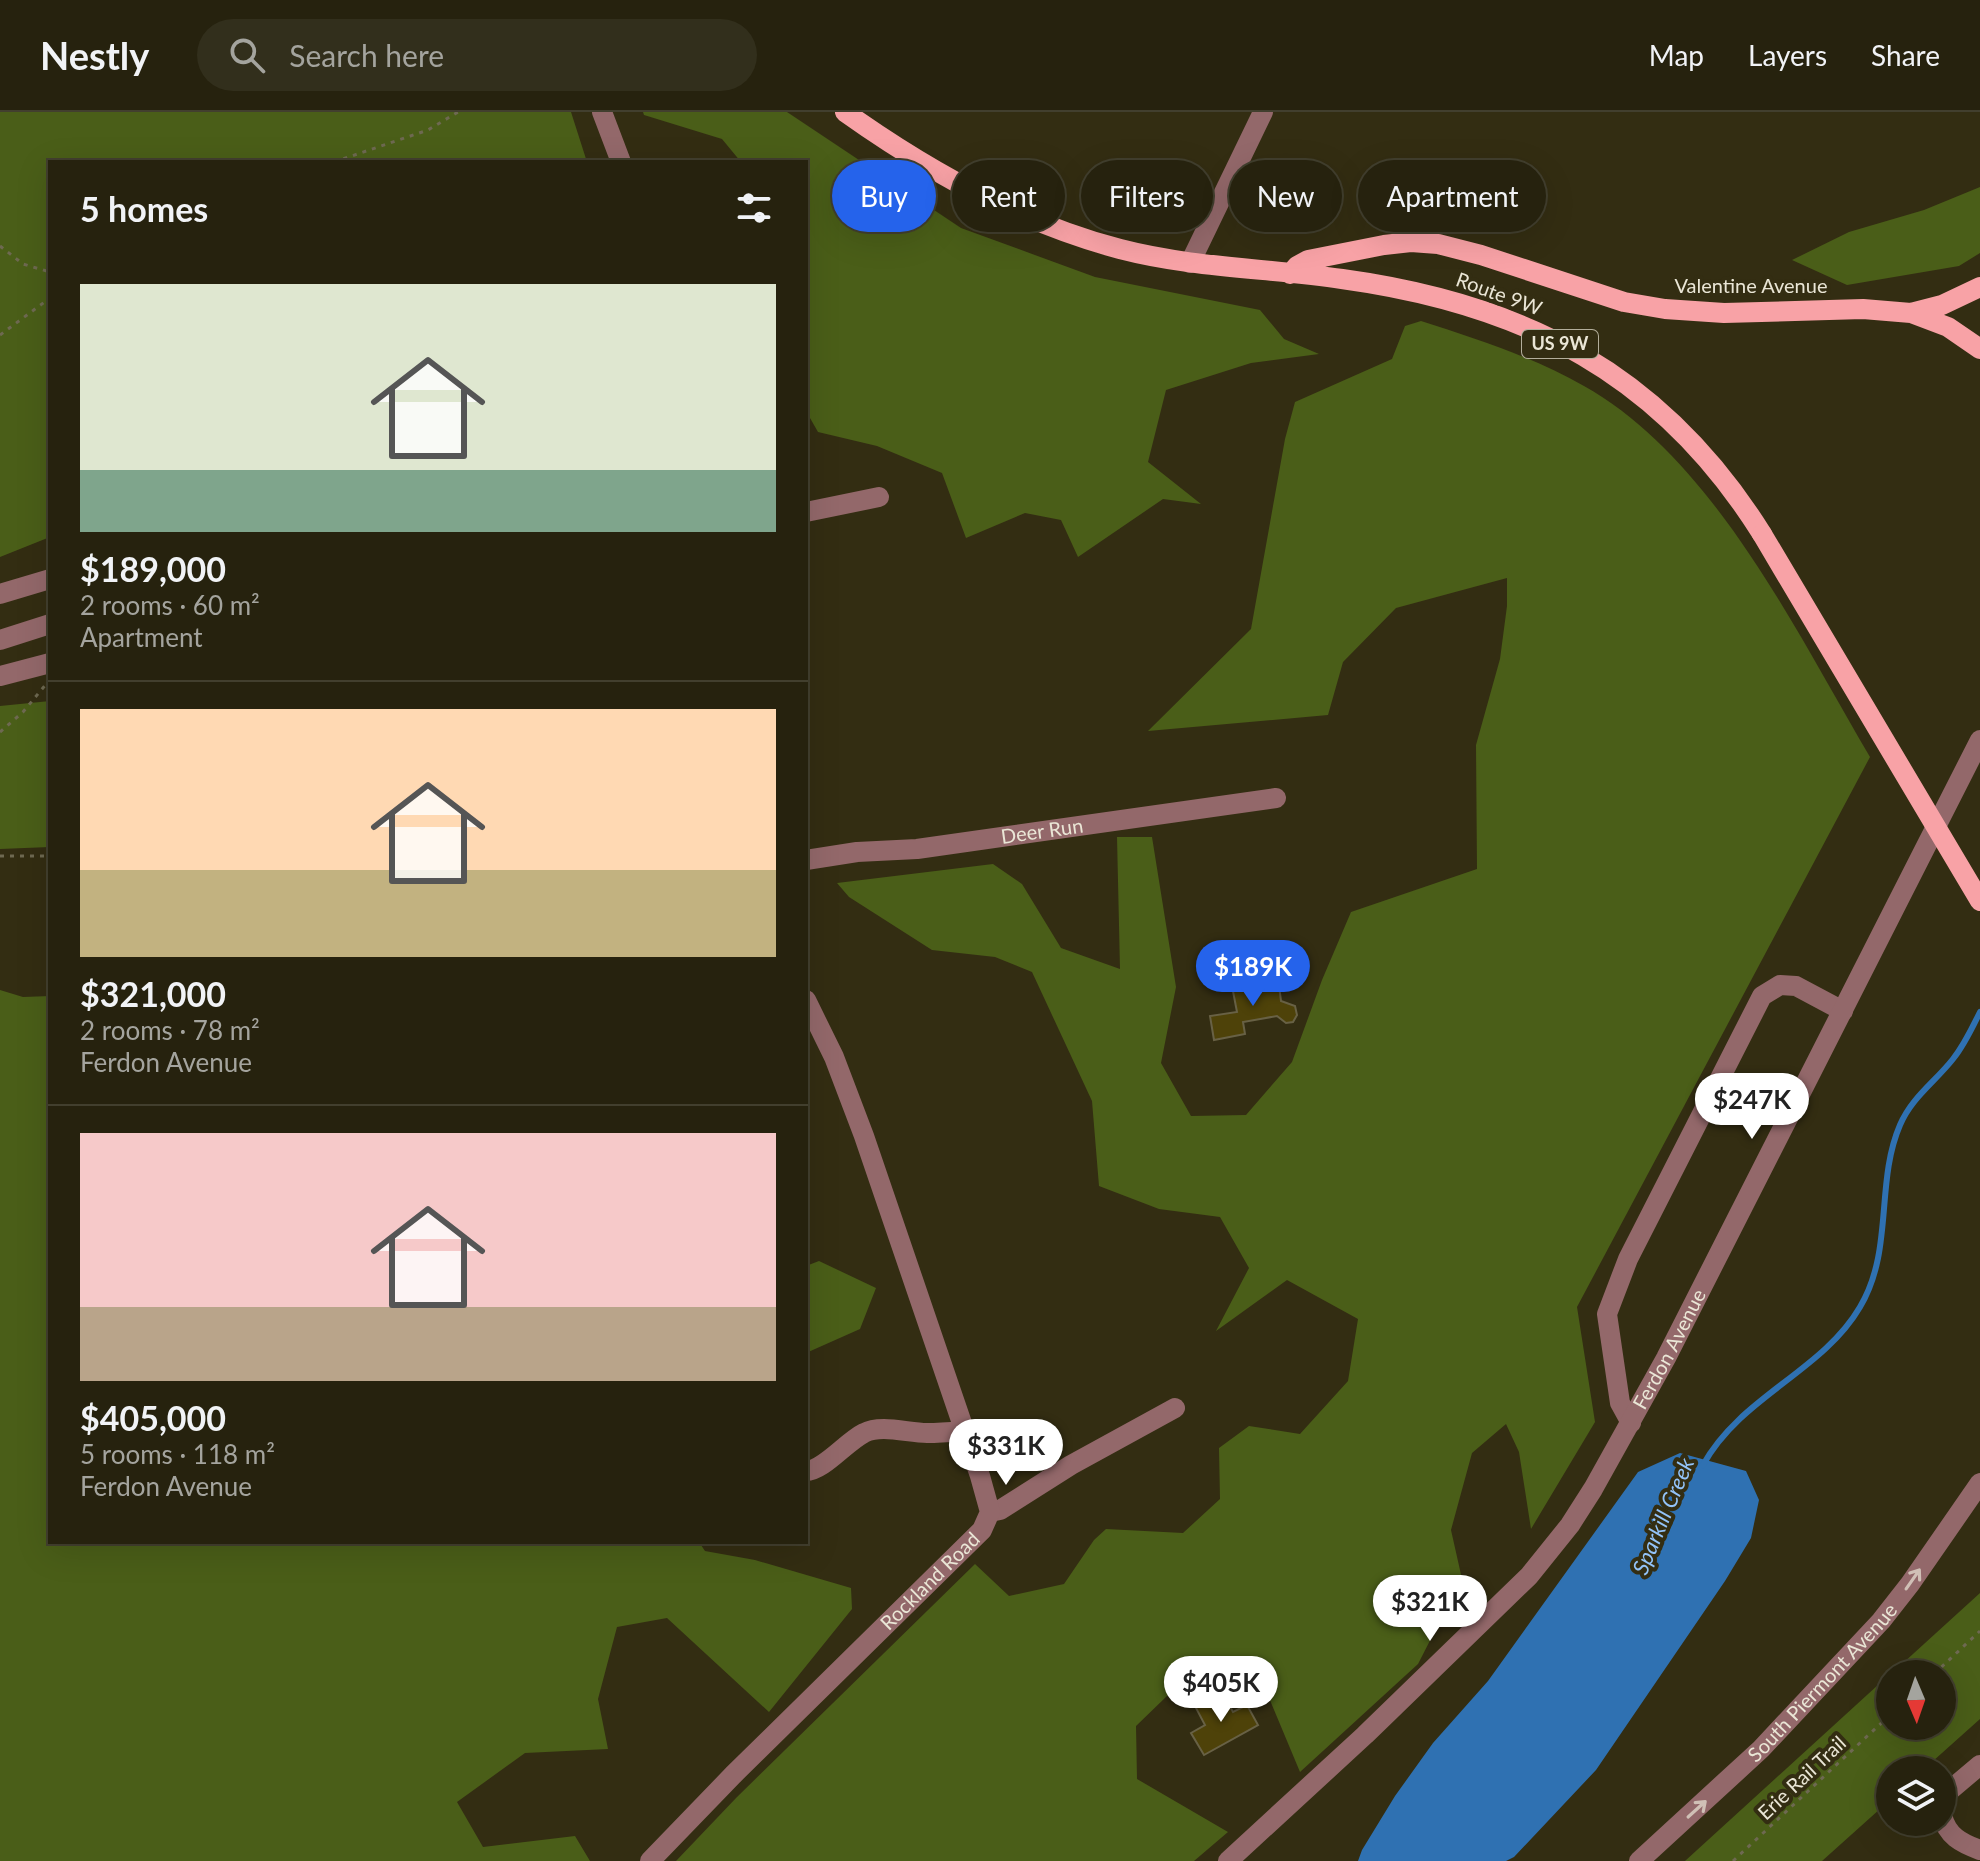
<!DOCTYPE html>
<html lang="en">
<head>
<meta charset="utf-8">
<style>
	:root { --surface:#26220e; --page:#322f1c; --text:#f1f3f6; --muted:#a4a49e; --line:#423f2e; --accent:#2563eb }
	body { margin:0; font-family:Lato,sans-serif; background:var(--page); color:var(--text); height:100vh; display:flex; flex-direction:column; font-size:30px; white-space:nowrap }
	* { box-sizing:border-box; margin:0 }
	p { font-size:26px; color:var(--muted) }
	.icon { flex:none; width:44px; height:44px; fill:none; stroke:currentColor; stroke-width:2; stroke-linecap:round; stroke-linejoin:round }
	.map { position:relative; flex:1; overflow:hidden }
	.side { position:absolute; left:48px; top:48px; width:760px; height:1384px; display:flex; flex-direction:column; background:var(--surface); border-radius:0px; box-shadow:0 8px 32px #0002,0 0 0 2px var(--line) }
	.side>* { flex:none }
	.guide { position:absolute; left:832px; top:48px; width:760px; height:72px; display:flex; gap:16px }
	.needle { width:52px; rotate:178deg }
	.fabs { position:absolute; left:1876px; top:1548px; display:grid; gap:16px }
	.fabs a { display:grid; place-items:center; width:80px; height:80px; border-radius:50%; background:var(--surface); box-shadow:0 8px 32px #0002,0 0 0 2px var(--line); font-size:40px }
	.price { position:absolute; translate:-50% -68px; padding:0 18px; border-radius:28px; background:#fff; color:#222; font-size:26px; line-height:52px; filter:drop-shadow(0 2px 4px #0008) }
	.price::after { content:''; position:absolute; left:50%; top:48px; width:24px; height:18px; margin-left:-12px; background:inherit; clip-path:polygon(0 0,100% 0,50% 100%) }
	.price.on { background:var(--accent); color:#fff }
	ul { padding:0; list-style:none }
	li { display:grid; align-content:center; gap:16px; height:424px; padding:0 32px }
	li+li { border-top:2px solid var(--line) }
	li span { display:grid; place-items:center; height:248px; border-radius:0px; color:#555 }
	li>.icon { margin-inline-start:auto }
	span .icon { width:144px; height:144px; fill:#fffc; stroke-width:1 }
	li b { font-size:34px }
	h2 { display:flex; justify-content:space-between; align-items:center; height:96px; padding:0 32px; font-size:34px }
	.pill { padding:0 28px; border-radius:36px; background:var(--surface); box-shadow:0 8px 32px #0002,0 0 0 2px var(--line); font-size:28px; line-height:72px }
	.pill.on { background:var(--accent); color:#fff }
	header { display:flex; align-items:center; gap:48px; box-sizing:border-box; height:112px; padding:0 40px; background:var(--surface); border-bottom:2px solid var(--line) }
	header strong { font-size:38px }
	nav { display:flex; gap:44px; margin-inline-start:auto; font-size:28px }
	.search { width:560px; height:72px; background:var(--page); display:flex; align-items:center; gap:20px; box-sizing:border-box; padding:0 28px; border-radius:44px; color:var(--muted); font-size:30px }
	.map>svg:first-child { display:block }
	.forest { fill:#4a5e18 }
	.water { fill:#2f71b2 }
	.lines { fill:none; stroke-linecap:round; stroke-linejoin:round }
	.stream { stroke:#2f71b2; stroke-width:6 }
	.building { fill:#4e4209; stroke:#686145; stroke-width:2 }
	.path { stroke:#6e6951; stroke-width:3; stroke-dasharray:4 6; stroke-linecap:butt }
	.minor { stroke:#93686a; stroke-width:20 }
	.major { stroke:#f8a2a6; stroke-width:20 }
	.major-bridge { stroke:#f8a2a6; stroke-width:20 }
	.oneway { stroke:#d0c0b6 }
	.labels { text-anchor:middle; stroke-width:8; stroke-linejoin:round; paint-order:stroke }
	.shield { fill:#332d12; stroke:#b3ae9b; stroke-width:2 }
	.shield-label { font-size:18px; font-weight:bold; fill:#eae6d6 }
	.street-label { font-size:20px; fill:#eae6d6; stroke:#332d12 }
	.water-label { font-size:22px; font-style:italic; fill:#93c3f8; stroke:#332d12 }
</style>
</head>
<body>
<header>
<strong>Nestly</strong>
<div class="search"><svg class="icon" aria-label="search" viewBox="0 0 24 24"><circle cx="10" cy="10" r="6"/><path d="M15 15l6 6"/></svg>Search here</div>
<nav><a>Map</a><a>Layers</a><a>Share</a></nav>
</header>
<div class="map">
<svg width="1980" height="1749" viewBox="0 0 1980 1749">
	<rect width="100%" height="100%" fill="#332d12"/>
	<!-- forest -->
	<path class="forest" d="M0,0H571L587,50H50V425L0,445Z
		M643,0H787L961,116L1095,165L1260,198L1284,227L1319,242L1251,251L1166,278L1148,350L1201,392L1163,387L1078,445L1061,408L1025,401L966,426L942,361L877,334L818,320L806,299V50H741L722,27L644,3Z
		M1980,75V141L1959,154L1847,173L1792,148L1849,120L1924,98Z
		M1421,209C1477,227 1533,245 1584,274C1714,347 1796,520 1870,645L1577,1195L1595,1310L1531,1417L1519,1340L1506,1312L1472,1341L1451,1418L1464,1476L1440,1509L1418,1552L1300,1660L1254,1550L1197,1555L1136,1614L1137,1667L1228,1720L1194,1749H676L737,1685L975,1452L1009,1484L1064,1472L1094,1428L1106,1417L1183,1421L1220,1387L1219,1336L1249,1314L1300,1322L1348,1269L1358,1207L1287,1168L1216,1219L1249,1156L1220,1105L1159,1097L1099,1074L1092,989L1032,860L995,845L932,838L849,785L837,771L993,752L1022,772L1061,836L1120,857L1117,725H1152L1176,875L1161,951L1191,1004L1246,1003L1292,950L1322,868L1351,800L1477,757L1476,633L1500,547L1507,494V466L1396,496L1343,550L1328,603L1148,619L1251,517L1285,327L1295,290L1392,247L1405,214Z
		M50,589V735L0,737V594Z
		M0,878L23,885L50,884V1430H699L705,1439L755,1448L851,1476L852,1497L769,1600L667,1506L617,1515L598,1587L608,1637L525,1641L457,1690L483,1735L575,1724L590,1749H0Z
		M819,1149L876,1176L860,1217L806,1241V1154Z
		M1980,1481V1607L1923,1658H1890V1688L1822,1749H1685L1890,1562V1614H1942V1562H1891Z"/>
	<!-- water -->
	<path class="water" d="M1680,1341L1746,1359L1759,1388L1751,1426L1725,1469L1596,1658L1514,1745L1506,1749H1358L1362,1738L1395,1684L1433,1631L1488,1569L1638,1360Z"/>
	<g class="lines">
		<!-- stream -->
		<path class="stream" d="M1703,1353C1741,1284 1822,1260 1860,1195C1894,1138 1875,1071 1900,1013C1912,985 1935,970 1953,947C1965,932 1972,916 1980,900"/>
	</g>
	<!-- building -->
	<path class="building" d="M1278,866L1281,889L1295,894L1297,903L1293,910L1286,911L1277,904L1243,910L1245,922L1214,928L1210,904L1237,900L1232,874Z
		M1222,1581L1233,1600L1247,1593L1258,1613L1204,1643L1191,1621L1205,1613L1196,1596Z"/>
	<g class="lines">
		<!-- path -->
		<path class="path" d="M334,50L428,18L458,0
			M0,134L23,152L50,160
			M0,223L50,186
			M0,620L23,600L47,571
			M0,744H50
			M1934,1562L1980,1519
			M1733,1749L1890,1603"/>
		<!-- minor -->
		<g class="minor">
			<path d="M602,0L621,50"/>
			<path d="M1190,151L1263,0"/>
			<path d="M806,400L879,385"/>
			<path d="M0,482L50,467"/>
			<path d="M0,528L50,512"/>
			<path d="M0,564L50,551"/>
			<path id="s1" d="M806,748L857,740L917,737L1276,686"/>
			<path d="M1631,1311L1620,1291L1607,1202L1628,1147L1762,884L1780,873L1796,874L1843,899"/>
			<path d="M806,1359C823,1359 846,1330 864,1321C881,1312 908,1321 927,1321C940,1321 952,1320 965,1319"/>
			<path d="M990,1400L1000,1398L1071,1353L1175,1296"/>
			<path d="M1942,1698L1949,1679L1980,1653"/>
			<path d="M1942,1703C1947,1724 1961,1731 1980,1738"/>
			<path id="s2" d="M650,1749L733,1663L982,1418L990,1400L980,1364L864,1024L834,945L806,888"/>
			<path id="s3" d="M1228,1749L1365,1623L1529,1464L1570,1413L1593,1377L1666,1246L1980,628"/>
			<path id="s4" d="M1639,1749L1761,1637L1881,1509L1910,1472L1980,1371"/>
		</g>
		<!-- major -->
		<path class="major" d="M845,0C928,59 1020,111 1120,137C1193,156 1268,156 1342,167C1525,192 1662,262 1762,422
			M1290,162L1297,154L1308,148L1384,133L1411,130L1438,132L1481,143L1624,190L1665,197L1724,201L1863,197L1911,201L1948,215L1980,237
			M1911,201L1942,193L1980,175"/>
		<!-- major-bridge -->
		<path class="major-bridge" d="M1762,422L1980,789"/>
	</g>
	<!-- one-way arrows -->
	<defs><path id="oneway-shaft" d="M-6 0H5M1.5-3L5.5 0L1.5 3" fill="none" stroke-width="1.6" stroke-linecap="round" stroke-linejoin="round" transform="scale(2)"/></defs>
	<g class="oneway">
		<use href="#oneway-shaft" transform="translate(1913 1467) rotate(-55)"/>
		<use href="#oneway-shaft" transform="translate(1697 1697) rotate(-42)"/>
	</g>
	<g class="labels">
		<!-- shield labels -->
		<rect class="shield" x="1522" y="218" width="76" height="28" rx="6"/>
		<g class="shield-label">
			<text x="1560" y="238">US 9W</text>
		</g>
		<!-- street labels -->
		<g class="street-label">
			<text x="1751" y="181">Valentine Avenue</text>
			<text transform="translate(1499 182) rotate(20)" y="7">Route 9W</text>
			<text dy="7" stroke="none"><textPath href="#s1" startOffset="238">Deer Run</textPath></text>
			<text dy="7" stroke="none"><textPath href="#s3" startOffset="682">Ferdon Avenue</textPath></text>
			<text dy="7" stroke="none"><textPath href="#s2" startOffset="396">Rockland Road</textPath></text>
			<text dy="7" stroke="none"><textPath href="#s4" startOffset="256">South Piermont Avenue</textPath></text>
			<text transform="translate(1802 1666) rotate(-43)" y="7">Erie Rail Trail</text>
		</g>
		<!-- water labels -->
		<g class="water-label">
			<text transform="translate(1663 1404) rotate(-67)" y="8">Sparkill Creek</text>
		</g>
	</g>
</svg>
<div class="fabs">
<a><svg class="needle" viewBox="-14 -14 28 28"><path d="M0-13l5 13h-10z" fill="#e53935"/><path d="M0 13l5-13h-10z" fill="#a4a49e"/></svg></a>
<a><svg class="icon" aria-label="layers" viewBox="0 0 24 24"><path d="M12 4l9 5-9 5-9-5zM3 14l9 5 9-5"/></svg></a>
</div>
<b class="price on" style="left:1253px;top:896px">$189K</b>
<b class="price" style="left:1752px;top:1029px">$247K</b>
<b class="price" style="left:1006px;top:1375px">$331K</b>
<b class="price" style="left:1430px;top:1531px">$321K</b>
<b class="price" style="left:1221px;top:1612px">$405K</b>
<div class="guide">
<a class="pill on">Buy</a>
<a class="pill">Rent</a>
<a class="pill">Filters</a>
<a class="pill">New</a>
<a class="pill">Apartment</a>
</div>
<section class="side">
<h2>5 homes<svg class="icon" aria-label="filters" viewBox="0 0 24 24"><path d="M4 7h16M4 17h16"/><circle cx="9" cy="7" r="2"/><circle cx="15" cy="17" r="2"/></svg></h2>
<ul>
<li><span style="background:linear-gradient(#dfe7d0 75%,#7fa58c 0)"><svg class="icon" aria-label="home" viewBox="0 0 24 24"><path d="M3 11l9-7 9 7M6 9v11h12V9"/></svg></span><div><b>$189,000</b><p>2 rooms · 60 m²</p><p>Apartment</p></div></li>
<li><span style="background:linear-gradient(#ffd9b3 65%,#c2b280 0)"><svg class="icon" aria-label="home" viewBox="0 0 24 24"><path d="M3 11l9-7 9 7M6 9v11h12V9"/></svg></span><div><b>$321,000</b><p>2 rooms · 78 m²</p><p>Ferdon Avenue</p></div></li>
<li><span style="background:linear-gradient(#f6c9c9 70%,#b9a48a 0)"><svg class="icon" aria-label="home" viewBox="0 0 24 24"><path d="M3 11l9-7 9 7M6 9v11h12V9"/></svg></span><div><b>$405,000</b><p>5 rooms · 118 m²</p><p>Ferdon Avenue</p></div></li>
</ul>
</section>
</div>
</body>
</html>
